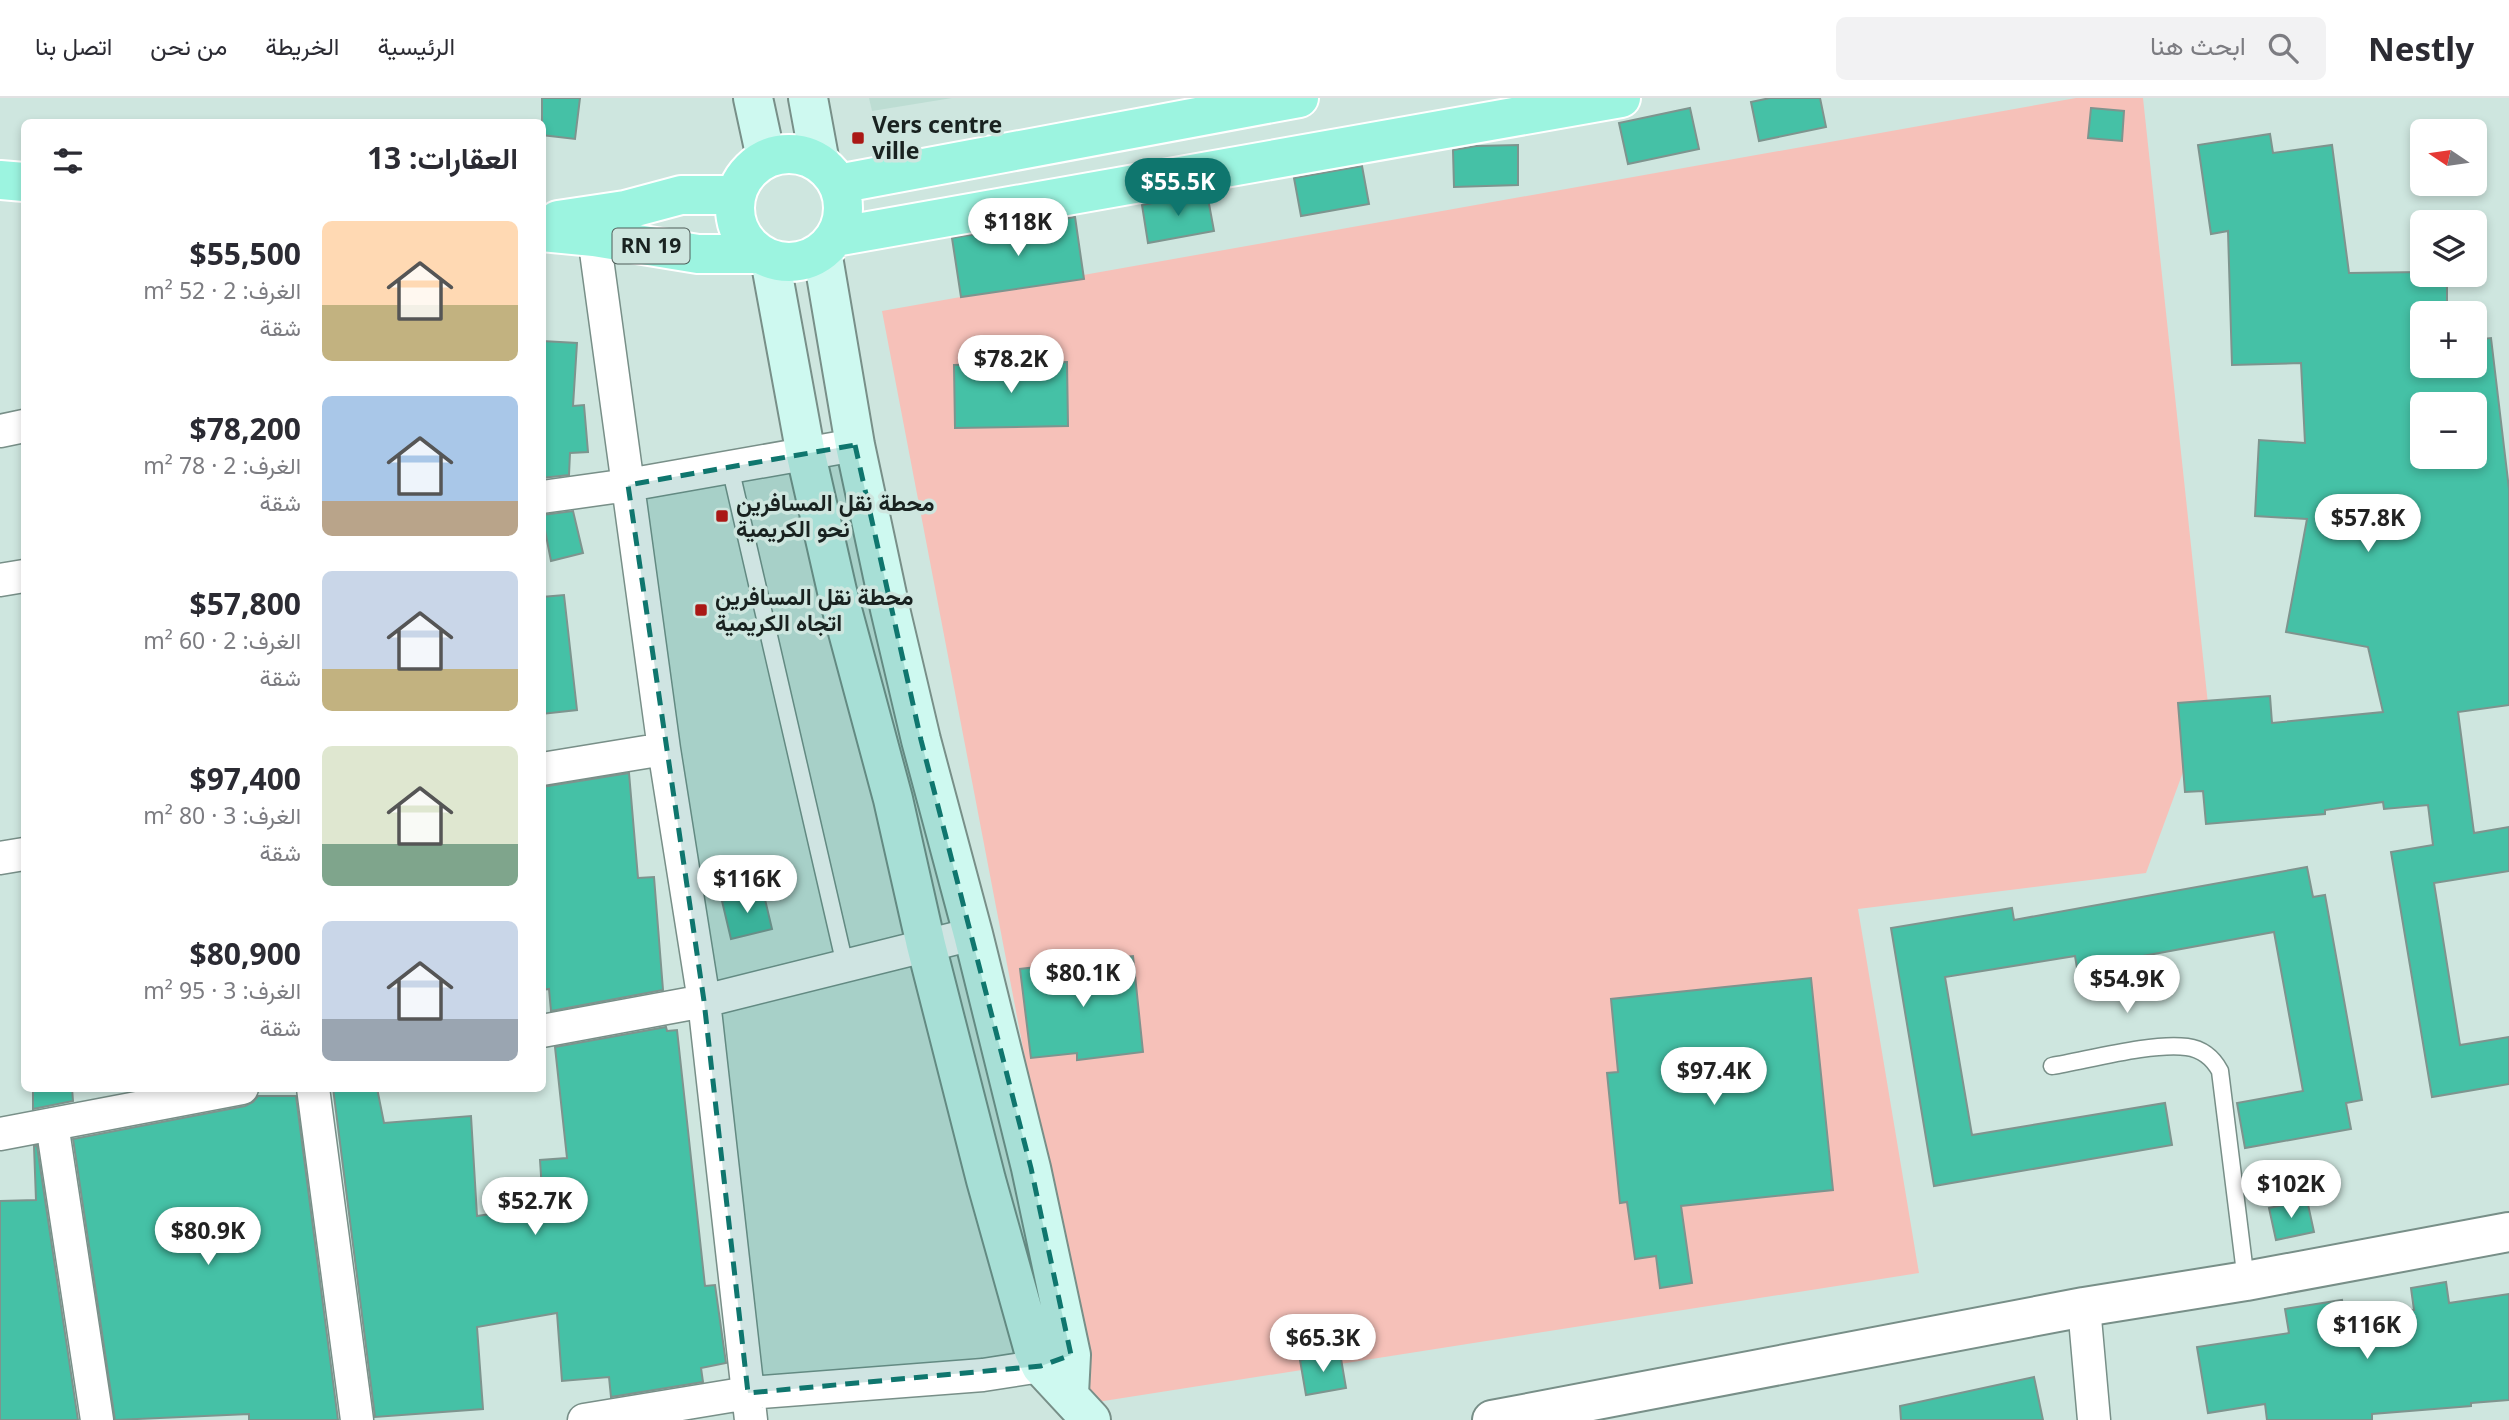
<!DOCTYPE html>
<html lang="ar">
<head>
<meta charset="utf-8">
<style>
	:root { --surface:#fff; --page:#f2f2f3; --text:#2b2b33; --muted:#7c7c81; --line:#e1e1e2; --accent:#0f766e }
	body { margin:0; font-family:"Noto Sans",Vazirmatn,sans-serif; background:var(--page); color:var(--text); direction:rtl; height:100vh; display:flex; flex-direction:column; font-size:26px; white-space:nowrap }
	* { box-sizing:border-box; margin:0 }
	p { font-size:23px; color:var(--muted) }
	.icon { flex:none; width:38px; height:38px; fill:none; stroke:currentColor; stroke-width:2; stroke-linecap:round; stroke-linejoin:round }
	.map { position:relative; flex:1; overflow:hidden; direction:ltr }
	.details { position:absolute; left:21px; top:21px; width:525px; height:973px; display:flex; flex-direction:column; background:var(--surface); border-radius:10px; box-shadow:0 4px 10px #0003; direction:rtl }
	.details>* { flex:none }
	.needle { width:46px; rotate:283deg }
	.buttons { position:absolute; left:2410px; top:21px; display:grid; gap:14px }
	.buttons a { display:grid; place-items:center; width:77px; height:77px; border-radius:10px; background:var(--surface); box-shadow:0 4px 10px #0003; font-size:35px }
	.price { position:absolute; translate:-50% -60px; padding:0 16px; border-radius:24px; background:#fff; color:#222; font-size:23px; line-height:46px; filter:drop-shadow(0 2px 4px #0008) }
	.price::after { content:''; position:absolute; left:50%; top:42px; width:21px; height:16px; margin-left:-10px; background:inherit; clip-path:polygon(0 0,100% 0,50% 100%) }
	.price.active { background:var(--accent); color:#fff }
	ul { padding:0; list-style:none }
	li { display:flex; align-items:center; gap:21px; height:175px; padding:0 28px }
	li span { display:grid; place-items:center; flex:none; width:196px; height:140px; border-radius:10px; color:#555 }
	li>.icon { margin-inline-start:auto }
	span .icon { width:84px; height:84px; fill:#fffc; stroke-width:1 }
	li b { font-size:30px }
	h2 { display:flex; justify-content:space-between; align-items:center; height:84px; padding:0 28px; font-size:30px }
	header { display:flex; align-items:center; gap:42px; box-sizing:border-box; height:98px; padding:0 35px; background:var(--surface); border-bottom:2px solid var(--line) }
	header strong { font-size:33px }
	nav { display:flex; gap:38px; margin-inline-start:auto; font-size:24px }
	.search { width:490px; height:63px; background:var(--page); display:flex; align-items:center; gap:18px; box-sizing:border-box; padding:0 24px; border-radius:10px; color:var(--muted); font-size:26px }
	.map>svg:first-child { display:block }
	.built { fill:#bdddd3 }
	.green { fill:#f6c1b9 }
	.building { fill:#45c1a6; stroke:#7e948e; stroke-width:2; fill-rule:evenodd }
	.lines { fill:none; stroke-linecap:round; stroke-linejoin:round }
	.service-casing { stroke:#788f88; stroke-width:19 }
	.minor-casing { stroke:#788f88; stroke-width:35 }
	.tertiary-casing { stroke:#788f88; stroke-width:42 }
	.secondary-casing { stroke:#788f88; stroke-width:42 }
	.primary-casing { stroke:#fff; stroke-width:42 }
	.service { stroke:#fff; stroke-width:16 }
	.minor { stroke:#fff; stroke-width:32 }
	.tertiary { stroke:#fff; stroke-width:38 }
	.secondary { stroke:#cef9f0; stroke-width:38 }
	.primary { stroke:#9cf4e0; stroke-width:38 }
	.marked { fill:#0f766e; fill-opacity:0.2; stroke:#0f766e; stroke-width:5; stroke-dasharray:14 9; stroke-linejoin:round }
	.poi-dot { fill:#aa1815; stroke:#cee6df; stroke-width:2.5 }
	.labels { text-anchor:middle; stroke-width:7; stroke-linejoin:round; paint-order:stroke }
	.shield { fill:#cee6df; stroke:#4f5d59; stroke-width:2 }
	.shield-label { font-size:21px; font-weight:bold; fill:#192220 }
	.poi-label { font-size:23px; font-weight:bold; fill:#192220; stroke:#cee6df; text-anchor:start }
</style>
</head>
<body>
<header>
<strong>Nestly</strong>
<div class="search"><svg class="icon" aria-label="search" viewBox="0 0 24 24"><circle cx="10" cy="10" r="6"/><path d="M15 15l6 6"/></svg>ابحث هنا</div>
<nav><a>الرئيسية</a><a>الخريطة</a><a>من نحن</a><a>اتصل بنا</a></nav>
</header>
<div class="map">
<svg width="2509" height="1322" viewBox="0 0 2509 1322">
	<rect width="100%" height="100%" fill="#cee6df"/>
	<!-- built -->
	<path class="built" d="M869,0H952L872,13Z"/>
	<!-- green -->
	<path class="green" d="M2076,0H2143L2208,606L2146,775L1858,811L1919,1175L1091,1305L882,213Z"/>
	<!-- building -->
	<path class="building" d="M542,0H580L575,41L542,37Z
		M1770,0H1820L1826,29L1759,43L1751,4Z
		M1690,10L1699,51L1628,66L1619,25Z
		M2091,10L2124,13L2122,43L2088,40Z
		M2270,36L2273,55L2332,47L2349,175L2422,174V177H2447V215H2422V268H2474V242L2491,240L2509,391V607L2458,614L2474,735L2509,729V773L2434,785L2460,947L2509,939V986L2432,999L2391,754L2433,747L2428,707L2384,711L2383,704L2325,712V716L2206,726L2203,693L2185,694L2178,605L2270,598L2272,625L2383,614L2368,549L2286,534L2307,421L2255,418L2259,342L2305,345L2301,265L2232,267L2228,133L2211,136L2198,47ZM2422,306H2474V359H2422Z
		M1518,47V87L1454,89L1453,52L1476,48Z
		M1362,68L1369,106L1301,118L1294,80Z
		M1207,95L1214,133L1148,145L1142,107Z
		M1075,119L1084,181L961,199L952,140Z
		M542,243L577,245L573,308L584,307L588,354L570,355L569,377L542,380Z
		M1067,264L1068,328L955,330L954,267Z
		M573,413L583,455L551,463L542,417Z
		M564,497L577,612L542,616V499Z
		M629,675L638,780L654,779L663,892L551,913L549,891L542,892V689Z
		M2307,769L2313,799L2325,797L2362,1002L2346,1005L2351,1031L2245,1050L2237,1005L2303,993L2274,834L2077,870L2075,858L1945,879L1972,1037L2165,1005L2172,1047L1934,1088L1891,830L2012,810L2014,822Z
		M763,793L772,831L731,841L722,803Z
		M1133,858L1143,954L1077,962V955L1031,960L1020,871Z
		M1811,880L1833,1092L1681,1108L1692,1185L1660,1190L1656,1158L1635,1161L1627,1104L1620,1105L1607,975L1618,974L1611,901Z
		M666,929L667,933L677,932L705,1188L715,1187L726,1265L701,1270L703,1284L611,1299L609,1279L562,1283L557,1215L477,1229L483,1311L375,1319L333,990H377L384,1025L471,1018L477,1118L543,1108L540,1062L567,1060L555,949Z
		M33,990H72L73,1003L33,1011Z
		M258,998H296L338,1322H249V1316L115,1322L73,1041L245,1008L253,1004Z
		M34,1048H37L78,1322H0V1103L36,1102Z
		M2307,1102L2314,1134L2276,1142L2269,1110Z
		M2446,1184L2449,1205L2509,1196V1302L2471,1305V1308L2372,1316V1322H2267L2265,1306L2208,1315L2197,1249L2289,1235L2285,1211L2342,1202L2345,1222L2414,1212L2411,1190Z
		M1340,1255L1346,1290L1306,1297L1300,1262Z
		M2034,1279L2043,1322H1901L1900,1308Z"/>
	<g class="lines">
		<!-- service casing -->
		<g class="service-casing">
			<path id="service" d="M730,369L845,867
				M2052,968C2088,962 2153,944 2187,949C2202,951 2213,960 2220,973L2246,1183"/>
		</g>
		<!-- minor casing -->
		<g class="minor-casing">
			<path id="minor" d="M594,139L664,651L704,903L751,1322
				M0,333L24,328
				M542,399L628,387L855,347
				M0,482L24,478
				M542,671L664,651
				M0,760L24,756
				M542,933L704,903L973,836
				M313,990L357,1322
				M52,1026L97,1322
				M0,1036L242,990
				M2084,1209L2094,1322
				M584,1322L748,1295L983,1277L1041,1268L1061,1261"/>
		</g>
		<!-- tertiary casing -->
		<g class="tertiary-casing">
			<path id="tertiary" d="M1492,1322L2084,1209L2246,1183L2509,1134"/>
		</g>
		<!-- secondary casing -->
		<g class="secondary-casing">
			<path id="secondary" d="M753,0L766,60
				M808,0L820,65
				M822,153L855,347L890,511L921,642L973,836L1031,1070L1071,1257L1069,1296
				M770,161L806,357L837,493L893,701L926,847L986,1082L1034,1253L1041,1268L1091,1322"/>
		</g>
		<!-- primary casing -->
		<g class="primary-casing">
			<path id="primary" d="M735 110a54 54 0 1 1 108 0a54 54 0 1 1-108 0Z
				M0,82L24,84
				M838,86L1299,0
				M558,122L625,112L681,97H736
				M542,134L594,139L698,156H759
				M835,139L1621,0"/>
		</g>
		<!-- service -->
		<use href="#service" class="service"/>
		<!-- minor -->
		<use href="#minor" class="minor"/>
		<!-- tertiary -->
		<use href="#tertiary" class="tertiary"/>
		<!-- secondary -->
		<use href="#secondary" class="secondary"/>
		<!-- primary -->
		<use href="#primary" class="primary"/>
	</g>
	<!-- marked area -->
	<path class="marked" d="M855,347L921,642L1031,1070L1071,1257L1041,1268L748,1295L704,903L628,387Z"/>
	<!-- markers -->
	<g class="poi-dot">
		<rect x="851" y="33" width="14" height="14" rx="3.5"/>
		<rect x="715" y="411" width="14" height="14" rx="3.5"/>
		<rect x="694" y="505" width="14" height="14" rx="3.5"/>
	</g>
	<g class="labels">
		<!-- shield labels -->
		<rect class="shield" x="612.5" y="130.5" width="77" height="35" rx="5"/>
		<g class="shield-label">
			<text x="651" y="155">RN 19</text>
		</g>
		<!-- poi labels -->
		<g class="poi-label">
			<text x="872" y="35">Vers centre<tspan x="872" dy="26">ville</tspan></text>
			<text x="736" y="413">محطة نقل المسافرين<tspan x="736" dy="26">نحو الكريمية</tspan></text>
			<text x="715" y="507">محطة نقل المسافرين<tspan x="715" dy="26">اتجاه الكريمية</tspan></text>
		</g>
	</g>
</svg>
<div class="buttons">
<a><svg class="needle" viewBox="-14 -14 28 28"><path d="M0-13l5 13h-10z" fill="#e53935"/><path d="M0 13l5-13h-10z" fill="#7c7c81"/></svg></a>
<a><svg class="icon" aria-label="layers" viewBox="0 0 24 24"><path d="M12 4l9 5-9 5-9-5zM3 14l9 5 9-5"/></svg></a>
<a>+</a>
<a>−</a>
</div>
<b class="price active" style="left:1178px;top:120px">$55.5K</b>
<b class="price" style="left:1018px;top:160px">$118K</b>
<b class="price" style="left:1011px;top:297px">$78.2K</b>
<b class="price" style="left:2368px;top:456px">$57.8K</b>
<b class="price" style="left:747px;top:817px">$116K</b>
<b class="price" style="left:1083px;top:911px">$80.1K</b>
<b class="price" style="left:2127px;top:917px">$54.9K</b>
<b class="price" style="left:1714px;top:1009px">$97.4K</b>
<b class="price" style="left:2291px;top:1122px">$102K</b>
<b class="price" style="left:535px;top:1139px">$52.7K</b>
<b class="price" style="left:208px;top:1169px">$80.9K</b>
<b class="price" style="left:2367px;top:1263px">$116K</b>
<b class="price" style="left:1323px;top:1276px">$65.3K</b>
<section class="details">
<h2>العقارات: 13<svg class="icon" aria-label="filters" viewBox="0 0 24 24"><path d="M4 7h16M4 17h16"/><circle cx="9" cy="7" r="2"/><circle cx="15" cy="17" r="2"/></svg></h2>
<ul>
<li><span style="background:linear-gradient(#ffd9b3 60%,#c2b280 0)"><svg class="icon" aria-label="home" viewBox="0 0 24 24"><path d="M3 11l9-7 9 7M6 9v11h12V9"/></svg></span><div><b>$55,500</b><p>الغرف: 2 · 52 m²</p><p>شقة</p></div></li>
<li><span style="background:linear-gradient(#a9c7e8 75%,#b9a48a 0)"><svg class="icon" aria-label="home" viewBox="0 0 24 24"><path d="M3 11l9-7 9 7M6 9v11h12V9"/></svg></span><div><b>$78,200</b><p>الغرف: 2 · 78 m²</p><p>شقة</p></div></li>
<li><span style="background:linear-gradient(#c9d6e8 70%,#c2b280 0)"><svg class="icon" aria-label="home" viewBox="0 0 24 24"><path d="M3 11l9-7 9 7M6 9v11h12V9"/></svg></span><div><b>$57,800</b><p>الغرف: 2 · 60 m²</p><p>شقة</p></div></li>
<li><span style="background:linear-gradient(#dfe7d0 70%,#7fa58c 0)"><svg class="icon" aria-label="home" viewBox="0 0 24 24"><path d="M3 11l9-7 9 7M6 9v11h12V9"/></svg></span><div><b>$97,400</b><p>الغرف: 3 · 80 m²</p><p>شقة</p></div></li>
<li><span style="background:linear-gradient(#c9d6e8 70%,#9aa5b1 0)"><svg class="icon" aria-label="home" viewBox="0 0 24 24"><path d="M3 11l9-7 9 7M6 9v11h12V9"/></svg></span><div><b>$80,900</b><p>الغرف: 3 · 95 m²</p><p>شقة</p></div></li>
</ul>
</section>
</div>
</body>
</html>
